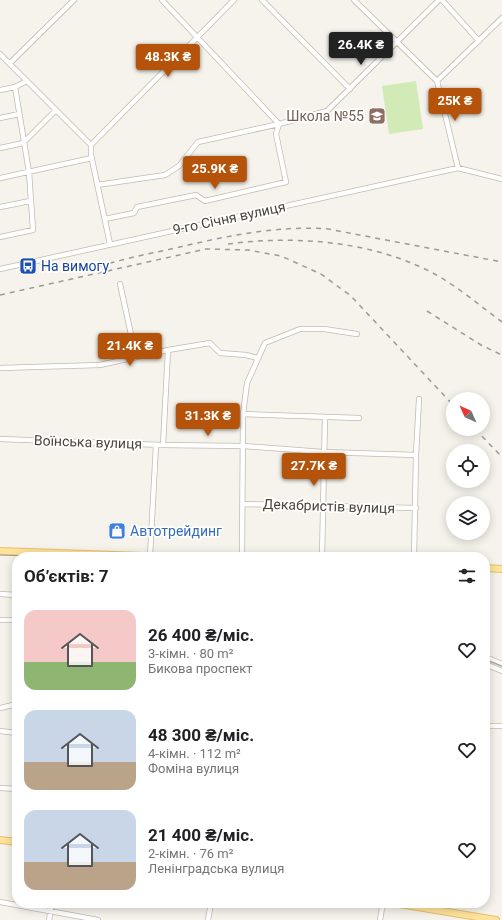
<!DOCTYPE html>
<html lang="uk">
<head>
<meta charset="utf-8">
<style>
	:root { --surface:#fff; --page:#f2f2f2; --text:#202124; --muted:#757577; --accent:#b45309 }
	body { margin:0; font-family:Roboto,sans-serif; background:var(--page); color:var(--text); height:100vh; display:flex; flex-direction:column; font-size:15px; white-space:nowrap }
	* { box-sizing:border-box; margin:0 }
	p { font-size:13px; color:var(--muted) }
	.icon { flex:none; width:22px; height:22px; fill:none; stroke:currentColor; stroke-width:2; stroke-linecap:round; stroke-linejoin:round }
	.map { position:relative; flex:1; overflow:hidden }
	.drawer { position:absolute; left:12px; top:552px; width:478px; height:356px; display:flex; flex-direction:column; background:var(--surface); border-radius:16px; box-shadow:0 2px 10px #0003 }
	.drawer>* { flex:none }
	.needle { width:26px; rotate:315deg }
	.buttons { position:absolute; left:446px; top:392px; display:grid; gap:8px }
	.buttons a { display:grid; place-items:center; width:44px; height:44px; border-radius:50%; background:var(--surface); box-shadow:0 2px 10px #0003; font-size:20px }
	.price { position:absolute; translate:-50% -34px; padding:0 9px; border-radius:4px; background:var(--accent); color:#fff; font-size:13px; line-height:26px; filter:drop-shadow(0 1px 2px #0008) }
	.price::after { content:''; position:absolute; left:50%; top:24px; width:12px; height:9px; margin-left:-6px; background:inherit; clip-path:polygon(0 0,100% 0,50% 100%) }
	.price.active { background:#222; color:#fff }
	ul { padding:0; list-style:none }
	li { display:flex; align-items:center; gap:12px; height:100px; padding:0 12px }
	li span { display:grid; place-items:center; flex:none; width:112px; height:80px; border-radius:12px; color:#555 }
	li>.icon { margin-inline-start:auto }
	span .icon { width:48px; height:48px; fill:#fffc; stroke-width:1 }
	li b { font-size:17px }
	h2 { display:flex; justify-content:space-between; align-items:center; height:48px; padding:0 12px; font-size:17px }
	.map>svg:first-child { display:block }
	.green { fill:#d2eab5 }
	.lines { fill:none; stroke-linecap:round; stroke-linejoin:round }
	.minor-casing { stroke:#c2bbae; stroke-width:6 }
	.major-casing { stroke:#e6c16a; stroke-width:8 }
	.minor { stroke:#fff; stroke-width:4.5 }
	.major { stroke:#ffe39c; stroke-width:6 }
	.tram { stroke:#9a9a9a; stroke-width:1 }
	.rail { stroke:#9a9a9a; stroke-width:1.5; stroke-dasharray:5 5; stroke-linecap:butt }
	.labels { text-anchor:middle; stroke-width:3.5; stroke-linejoin:round; paint-order:stroke }
	.education-label { font-size:14px; fill:#785e54; stroke:#fff; text-anchor:end }
	.street-label { font-size:14px; fill:#4b4439; stroke:#fff }
	.transit-label { font-size:14px; fill:#164399; stroke:#fff; text-anchor:start }
	.shop-label { font-size:14px; fill:#366cbe; stroke:#fff; text-anchor:start }
</style>
</head>
<body>
<div class="map">
<svg width="502" height="920" viewBox="0 0 502 920">
	<rect width="100%" height="100%" fill="#f6f3ec"/>
	<!-- green -->
	<path class="green" d="M416,81L423,129L389,134L382,86Z"/>
	<g class="lines">
		<!-- minor casing -->
		<g class="minor-casing">
			<path id="minor" d="M162,0L279,124
				M262,0L350,89
				M354,0L437,81L458,168
				M442,0L479,41
				M0,54L91,145V155L110,244
				M10,63L74,0
				M437,81L502,18
				M0,90L15,87
				M0,118L19,114
				M91,145L234,0
				M0,148L23,143L56,110
				M0,178L92,158
				M97,185L165,175L179,166L198,142L279,124L327,111L439,0
				M0,207L30,201
				M105,219L134,213L137,207L196,195L205,201L286,182L276,134L279,124
				M0,237L33,230L29,172L15,87L27,81
				M0,269L458,168L502,179
				M120,284L136,357
				M357,334L324,329H300L265,343L247,383L243,414L359,418
				M0,368L100,365L168,350L210,343L220,353L246,355L257,358
				M0,439L163,445L243,446L323,452L416,455
				M163,445L168,350
				M243,504L416,508
				M150,556L156,445
				M242,557L243,414
				M322,557L325,417
				M414,557L416,455L419,399
				M0,594L17,595
				M0,620H17
				M485,657L502,664
				M485,664L502,671
				M0,708L17,704
				M485,726H502
				M0,731L17,733
				M0,788L17,789
				M0,902L98,920
				M49,920L52,903
				M208,920L211,903
				M380,920L382,908L380,903"/>
		</g>
		<!-- major casing -->
		<g class="major-casing">
			<path id="major" d="M0,551L172,557
				M485,568L502,569
				M0,840L17,842
				M393,903L496,920"/>
		</g>
		<!-- minor -->
		<use href="#minor" class="minor"/>
		<!-- major -->
		<use href="#major" class="major"/>
		<!-- tram -->
		<path class="tram" d="M0,555L57,557
			M485,659L502,666"/>
		<!-- rail -->
		<path class="rail" d="M228,244C289,236 359,240 416,265C448,278 475,302 502,322
			M100,266C123,259 147,254 171,249C223,237 275,225 328,229L502,262
			M0,295L206,249L248,250L281,256L321,274L351,296L453,405
			M427,311L481,345L502,355
			M475,429L502,457"/>
	</g>
	<!-- icons -->
	<defs>
		<g id="school-square" transform="scale(0.9)"><rect x="-9" y="-9" width="18" height="18" rx="4" fill="#8d6e63" stroke="#fff"/><path d="M0-5L7-2L0 1L-7-2ZM-4 1L0 2.5L4 1V4Q0 6-4 4Z" fill="#fff"/></g>
		<g id="bus-square" transform="scale(0.9)"><rect x="-9" y="-9" width="18" height="18" rx="4" fill="#1a4fb4" stroke="#fff"/><path d="M-5-6H5V4H4V6H2V4H-2V6H-4V4H-5ZM-3.5-4V0h7V-4ZM-3.5 1.2v1.5H-2V1.2ZM2 1.2v1.5H3.5V1.2Z" fill="#fff"/></g>
		<g id="shop-square" transform="scale(0.9)"><rect x="-9" y="-9" width="18" height="18" rx="4" fill="#3f7fe0" stroke="#fff"/><path d="M-5-2.5h2.3a2.7 3.5 0 0 1 5.4 0H5L5.5 6h-11ZM-1.5-2.5h3a1.5 2.3 0 0 0-3 0Z" fill="#fff"/></g>
	</defs>
	<g fill-rule="evenodd">
		<use href="#school-square" x="377" y="116"/>
		<use href="#bus-square" x="28" y="266"/>
		<use href="#shop-square" x="117" y="531"/>
	</g>
	<g class="labels">
		<!-- education labels -->
		<g class="education-label">
			<text x="364" y="121">Школа №55</text>
		</g>
		<!-- street labels -->
		<g class="street-label">
			<text transform="translate(229 218) rotate(-12)" y="5">9-го Січня вулиця</text>
			<text transform="translate(88 442) rotate(2)" y="5">Воїнська вулиця</text>
			<text transform="translate(329 506) rotate(2)" y="5">Декабристів вулиця</text>
		</g>
		<!-- transit labels -->
		<g class="transit-label">
			<text x="41" y="271">На вимогу</text>
		</g>
		<!-- shop labels -->
		<g class="shop-label">
			<text x="130" y="536">Автотрейдинг</text>
		</g>
	</g>
</svg>
<div class="buttons">
<a><svg class="needle" viewBox="-14 -14 28 28"><path d="M0-13l5 13h-10z" fill="#e53935"/><path d="M0 13l5-13h-10z" fill="#757577"/></svg></a>
<a><svg class="icon" aria-label="locate" viewBox="0 0 24 24"><circle cx="12" cy="12" r="6"/><path d="M12 2v4M12 18v4M2 12h4M18 12h4"/></svg></a>
<a><svg class="icon" aria-label="layers" viewBox="0 0 24 24"><path d="M12 4l9 5-9 5-9-5zM3 14l9 5 9-5"/></svg></a>
</div>
<b class="price active" style="left:361px;top:66px">26.4K ₴</b>
<b class="price" style="left:168px;top:78px">48.3K ₴</b>
<b class="price" style="left:455px;top:122px">25K ₴</b>
<b class="price" style="left:215px;top:190px">25.9K ₴</b>
<b class="price" style="left:130px;top:367px">21.4K ₴</b>
<b class="price" style="left:208px;top:437px">31.3K ₴</b>
<b class="price" style="left:314px;top:487px">27.7K ₴</b>
<section class="drawer">
<h2>Об’єктів: 7<svg class="icon" aria-label="filters" viewBox="0 0 24 24"><path d="M4 7h16M4 17h16"/><circle cx="9" cy="7" r="2"/><circle cx="15" cy="17" r="2"/></svg></h2>
<ul>
<li><span style="background:linear-gradient(#f6c9c9 65%,#8fb573 0)"><svg class="icon" aria-label="home" viewBox="0 0 24 24"><path d="M3 11l9-7 9 7M6 9v11h12V9"/></svg></span><div><b>26 400 ₴/міс.</b><p>3-кімн. · 80 m²</p><p>Бикова проспект</p></div><svg class="icon" aria-label="heart" viewBox="0 0 24 24"><path d="M12 20l-8-8c-3-5 5-10 8-4 3-6 11-1 8 4z"/></svg></li>
<li><span style="background:linear-gradient(#c9d6e8 65%,#b9a48a 0)"><svg class="icon" aria-label="home" viewBox="0 0 24 24"><path d="M3 11l9-7 9 7M6 9v11h12V9"/></svg></span><div><b>48 300 ₴/міс.</b><p>4-кімн. · 112 m²</p><p>Фоміна вулиця</p></div><svg class="icon" aria-label="heart" viewBox="0 0 24 24"><path d="M12 20l-8-8c-3-5 5-10 8-4 3-6 11-1 8 4z"/></svg></li>
<li><span style="background:linear-gradient(#c9d6e8 65%,#b9a48a 0)"><svg class="icon" aria-label="home" viewBox="0 0 24 24"><path d="M3 11l9-7 9 7M6 9v11h12V9"/></svg></span><div><b>21 400 ₴/міс.</b><p>2-кімн. · 76 m²</p><p>Ленінградська вулиця</p></div><svg class="icon" aria-label="heart" viewBox="0 0 24 24"><path d="M12 20l-8-8c-3-5 5-10 8-4 3-6 11-1 8 4z"/></svg></li>
</ul>
</section>
</div>
</body>
</html>
